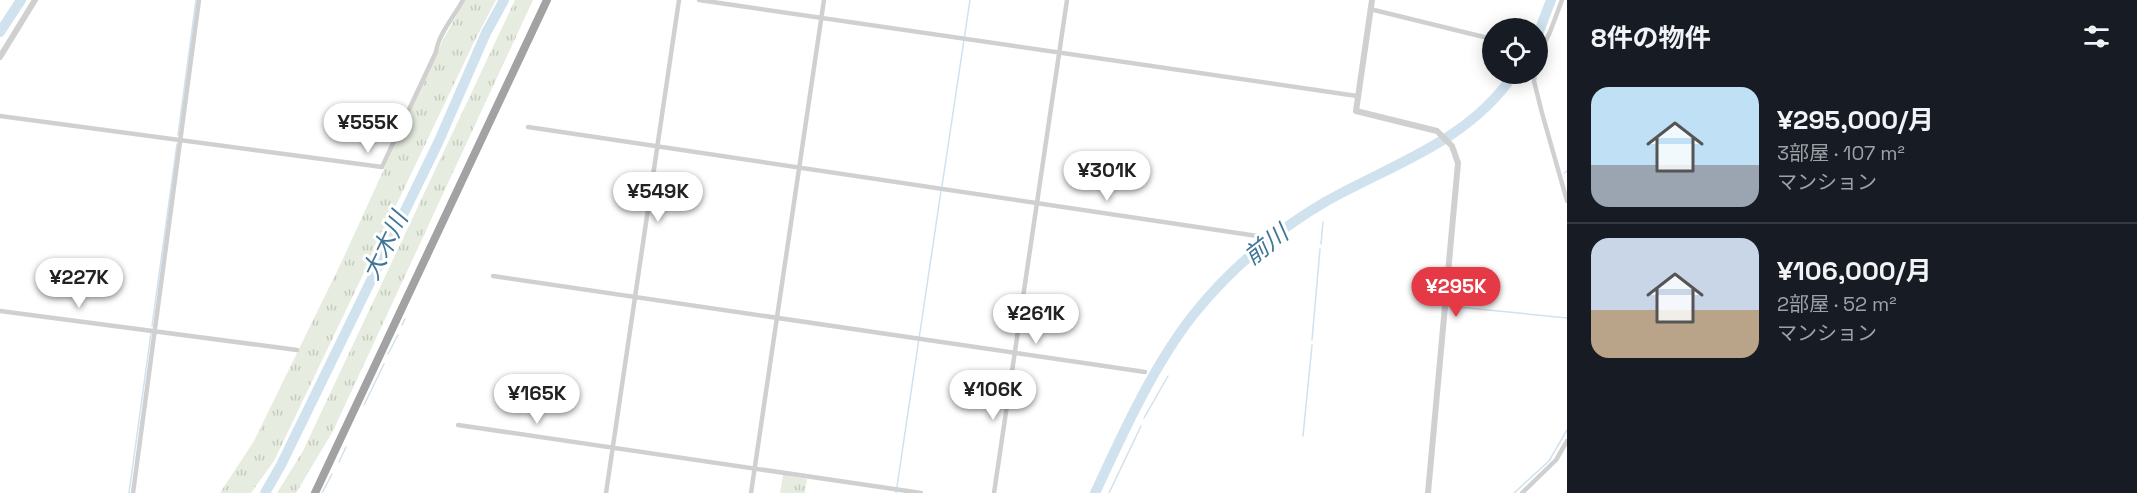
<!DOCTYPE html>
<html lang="ja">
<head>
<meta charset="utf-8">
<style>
	:root { --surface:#171b24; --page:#242831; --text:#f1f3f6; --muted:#9ea1a6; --line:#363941; --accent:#e63946 }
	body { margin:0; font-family:"Space Grotesk","Noto Sans JP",sans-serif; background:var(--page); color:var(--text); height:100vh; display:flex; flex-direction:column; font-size:22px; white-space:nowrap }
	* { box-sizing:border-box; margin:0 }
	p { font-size:20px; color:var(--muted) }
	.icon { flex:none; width:33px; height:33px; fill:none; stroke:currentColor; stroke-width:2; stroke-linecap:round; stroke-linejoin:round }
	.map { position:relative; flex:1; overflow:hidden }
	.side { display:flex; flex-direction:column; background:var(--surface); width:570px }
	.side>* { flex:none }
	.controls { position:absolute; left:1482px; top:18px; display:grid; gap:12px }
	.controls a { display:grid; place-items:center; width:66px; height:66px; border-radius:50%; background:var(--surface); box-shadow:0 3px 15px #0003; font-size:30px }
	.price { position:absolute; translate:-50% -51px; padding:0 14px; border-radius:21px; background:#fff; color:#222; font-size:20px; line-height:39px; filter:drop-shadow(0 2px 3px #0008) }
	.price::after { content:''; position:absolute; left:50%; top:36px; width:18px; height:14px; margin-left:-9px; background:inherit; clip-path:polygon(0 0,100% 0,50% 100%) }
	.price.selected { background:var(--accent); color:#fff }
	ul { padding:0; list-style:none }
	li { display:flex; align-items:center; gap:18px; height:150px; padding:0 24px }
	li+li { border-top:2px solid var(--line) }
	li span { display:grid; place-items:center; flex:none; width:168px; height:120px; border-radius:18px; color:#555 }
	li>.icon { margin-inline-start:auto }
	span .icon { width:72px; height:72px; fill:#fffc; stroke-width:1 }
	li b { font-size:26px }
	h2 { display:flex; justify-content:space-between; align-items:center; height:72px; padding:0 24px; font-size:26px }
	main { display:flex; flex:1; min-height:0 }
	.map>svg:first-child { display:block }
	.grass { fill:url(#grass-tufts) }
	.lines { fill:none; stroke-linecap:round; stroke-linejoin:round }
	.stream { stroke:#cfe2ee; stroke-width:1.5 }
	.river { stroke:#cfe2ee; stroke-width:10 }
	.minor { stroke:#d0d0d0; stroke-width:4.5 }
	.tertiary { stroke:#d0d0d0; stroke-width:6 }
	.trunk { stroke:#a2a2a2; stroke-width:8 }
	.labels { text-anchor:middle; stroke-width:6; stroke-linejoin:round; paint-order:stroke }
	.water-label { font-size:24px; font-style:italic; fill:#3f7597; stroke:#fff }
</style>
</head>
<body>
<main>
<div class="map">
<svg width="1567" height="493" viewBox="0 0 1567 493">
	<defs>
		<pattern id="grass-tufts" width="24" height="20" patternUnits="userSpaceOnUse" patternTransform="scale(1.5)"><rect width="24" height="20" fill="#e6ecdf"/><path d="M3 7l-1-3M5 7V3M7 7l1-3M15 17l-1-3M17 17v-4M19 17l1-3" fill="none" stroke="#c6cbc0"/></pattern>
	</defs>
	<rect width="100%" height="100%" fill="#fff"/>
	<!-- grass -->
	<path class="grass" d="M465,0H496L475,40L274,461L251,493H220L254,441L342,261L443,40Z
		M515,0H533L333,431L296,493H277L303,451Z
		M783,475L807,479L805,493H780Z"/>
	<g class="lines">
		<!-- stream -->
		<path class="stream" d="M178,135L196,0
			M1564,173L1567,171
			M942,186L970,0
			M1321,244L1323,222
			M1448,306L1567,318
			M402,325L405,319
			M152,326L177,144
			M1312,340L1320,249
			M388,354L398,335
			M364,405L384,364
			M1144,418L1168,376
			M1303,436L1312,345
			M339,462L346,447
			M129,493L151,333
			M322,493L332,474
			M896,493L941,191
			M1109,493L1141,426
			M1514,493L1549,461L1567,430"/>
		<!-- river -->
		<path class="river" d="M0,32L21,0
			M1538,34L1551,0
			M265,493L281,465L438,143L486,33L504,0
			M1095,493C1122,435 1154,364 1194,314C1229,270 1276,231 1325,202C1392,164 1468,142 1514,74"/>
		<!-- minor -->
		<path class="minor" d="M699,0L1357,96
			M1370,9L1492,39
			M1538,57L1550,32L1562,0
			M1535,74L1534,81L1542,113L1567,201
			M0,116L382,167L436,52C439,33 454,17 463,0
			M528,127L1264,237
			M493,276L1145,372
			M0,311L297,350
			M458,425L921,493
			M133,493L199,0
			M606,493L679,0
			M751,493L824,0
			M994,493L1067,0
			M1522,493L1556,460L1567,441"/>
		<!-- tertiary -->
		<path class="tertiary" d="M1372,0L1356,111L1437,131L1452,146L1458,163L1428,493
			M0,57L35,0"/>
		<!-- trunk -->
		<path class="trunk" d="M315,493L547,0"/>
	</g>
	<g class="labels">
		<!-- water labels -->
		<g class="water-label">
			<text transform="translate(1266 245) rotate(-38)" y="8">前川</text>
			<text transform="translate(385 246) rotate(-64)" y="8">大木川</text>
		</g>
	</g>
</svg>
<div class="controls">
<a><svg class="icon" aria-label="locate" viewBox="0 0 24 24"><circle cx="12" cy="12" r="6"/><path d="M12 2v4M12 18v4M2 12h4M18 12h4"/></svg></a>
</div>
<b class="price" style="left:368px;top:154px">¥555K</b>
<b class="price" style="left:1107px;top:202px">¥301K</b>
<b class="price" style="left:658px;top:223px">¥549K</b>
<b class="price" style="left:79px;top:309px">¥227K</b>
<b class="price selected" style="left:1456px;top:318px">¥295K</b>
<b class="price" style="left:1036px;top:345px">¥261K</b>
<b class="price" style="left:993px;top:421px">¥106K</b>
<b class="price" style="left:537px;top:425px">¥165K</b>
</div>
<section class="side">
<h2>8件の物件<svg class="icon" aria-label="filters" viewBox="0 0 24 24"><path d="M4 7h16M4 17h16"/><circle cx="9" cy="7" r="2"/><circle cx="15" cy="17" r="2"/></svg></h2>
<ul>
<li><span style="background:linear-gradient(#bfe0f5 65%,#9aa5b1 0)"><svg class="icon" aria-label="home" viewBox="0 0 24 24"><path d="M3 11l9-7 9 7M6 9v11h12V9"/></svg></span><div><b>¥295,000/月</b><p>3部屋 · 107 m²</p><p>マンション</p></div></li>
<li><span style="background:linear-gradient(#c9d6e8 60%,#b9a48a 0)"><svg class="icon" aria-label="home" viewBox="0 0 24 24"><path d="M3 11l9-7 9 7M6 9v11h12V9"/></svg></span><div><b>¥106,000/月</b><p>2部屋 · 52 m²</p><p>マンション</p></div></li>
</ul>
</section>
</main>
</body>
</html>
